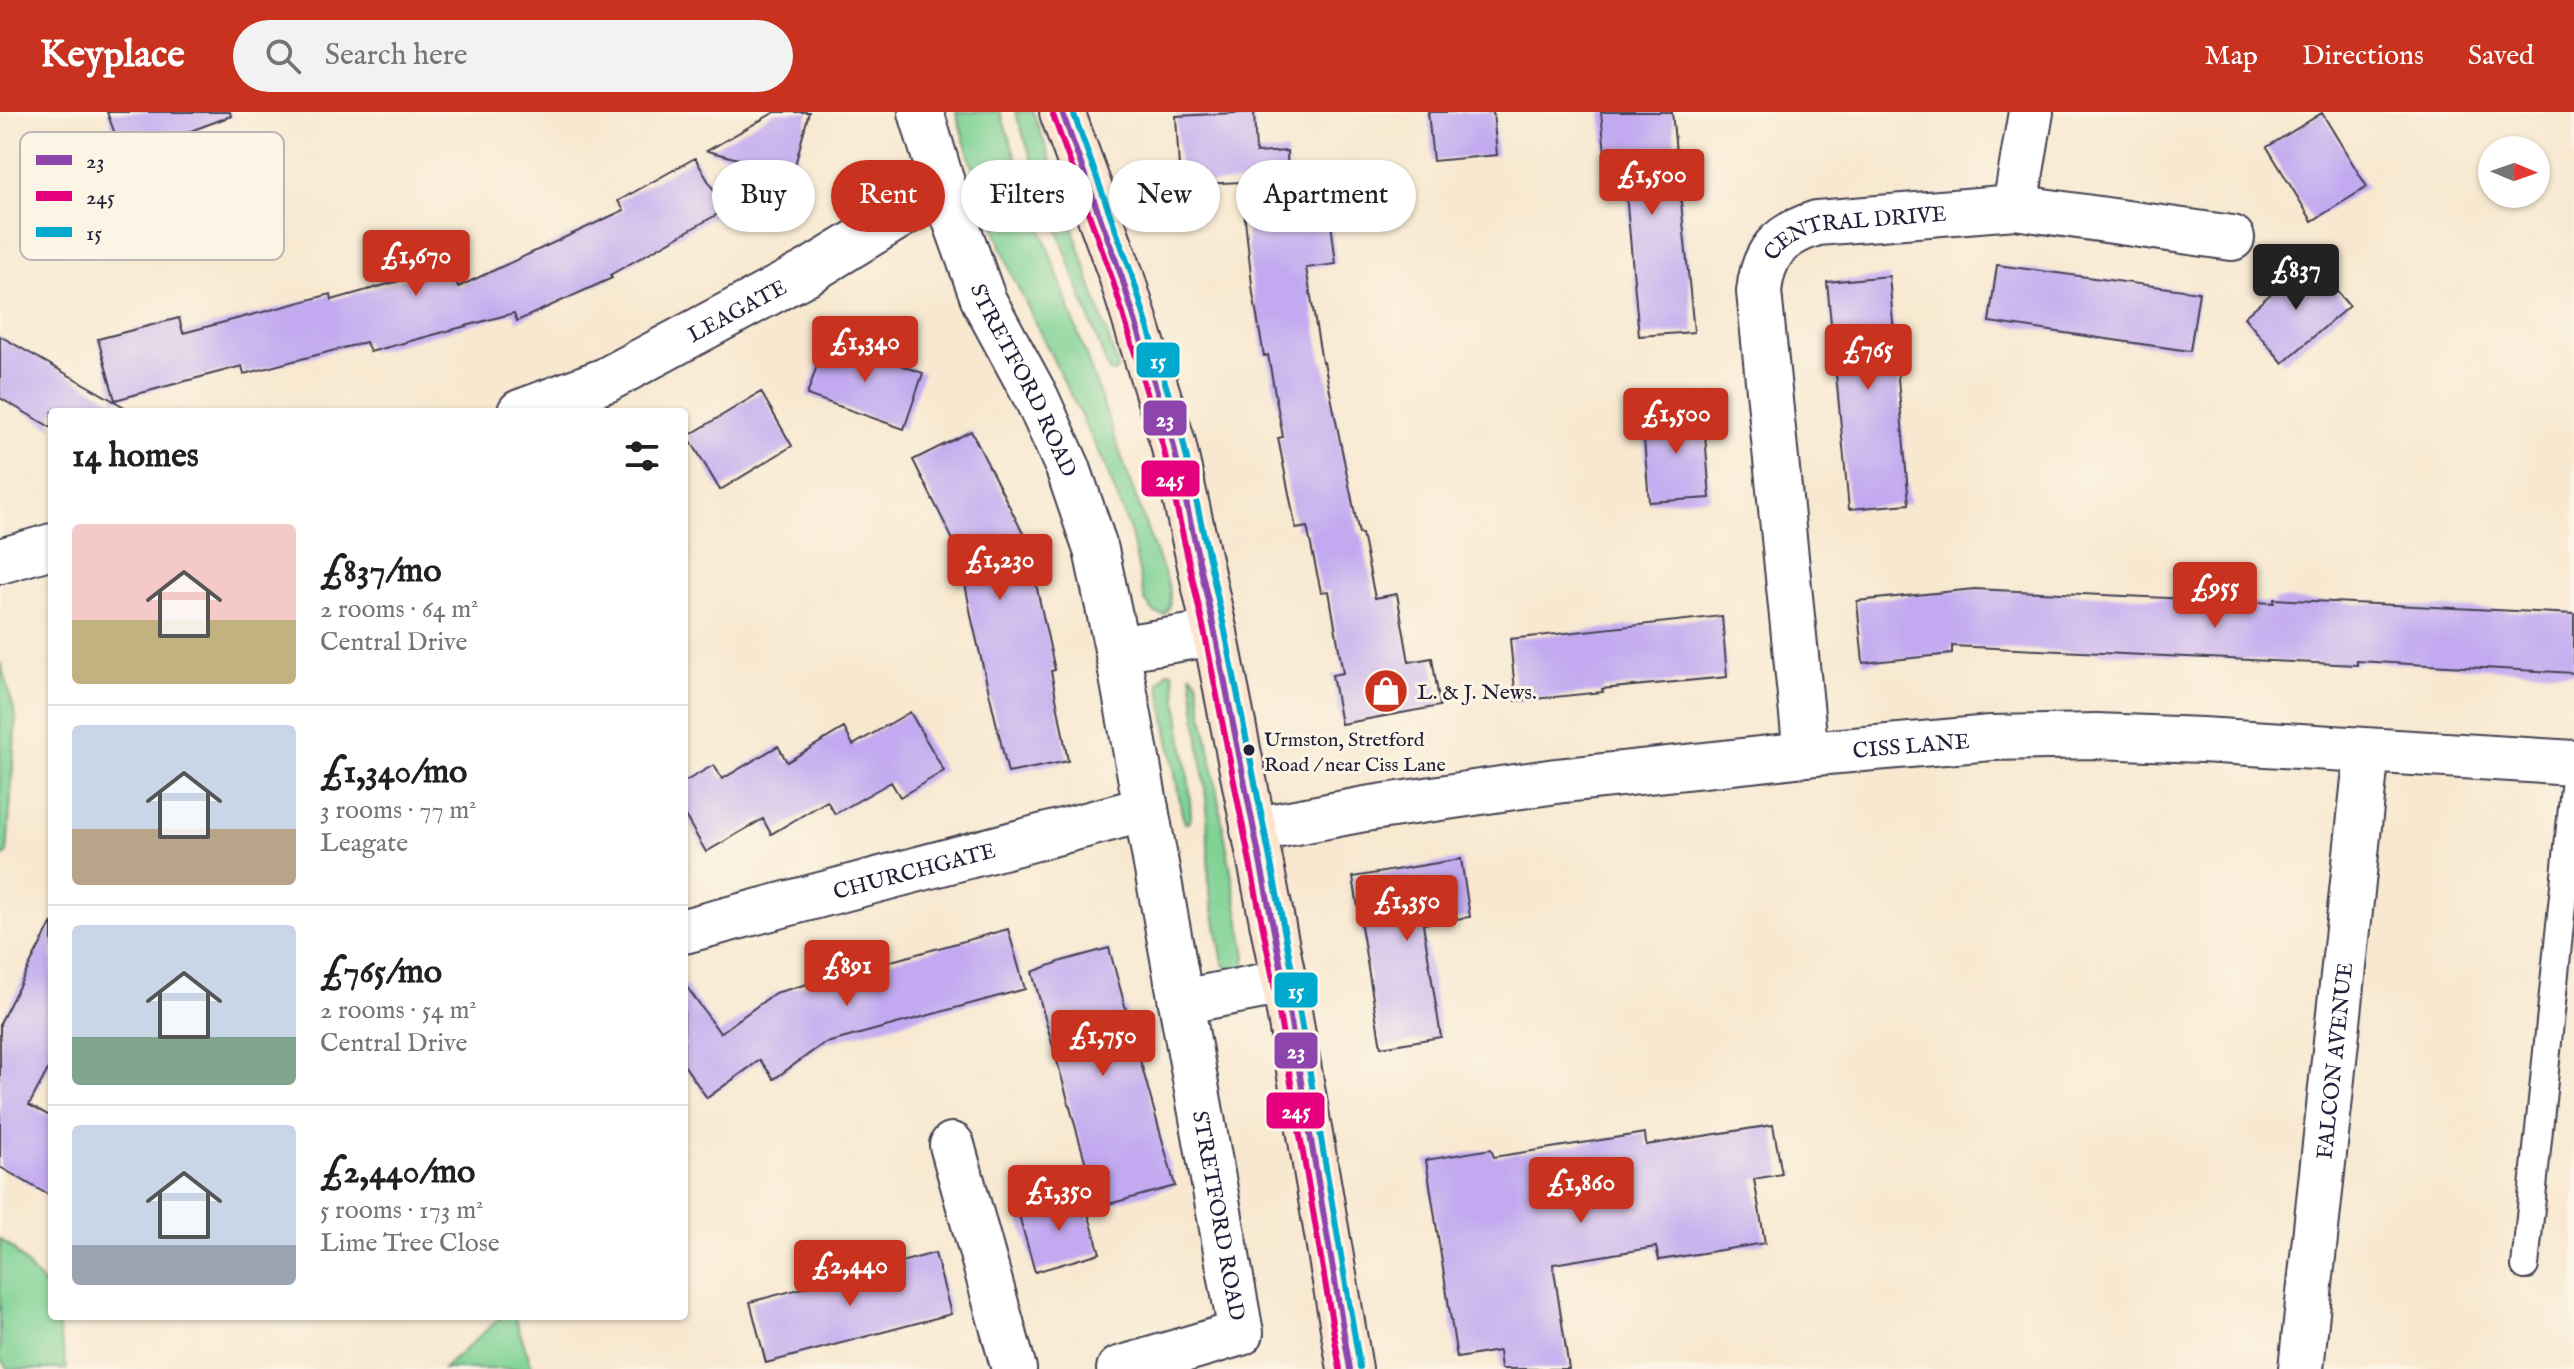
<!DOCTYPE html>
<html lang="en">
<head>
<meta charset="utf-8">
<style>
	:root { --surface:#fff; --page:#f2f2f2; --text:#202124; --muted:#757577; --line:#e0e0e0; --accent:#c8321e }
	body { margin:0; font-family:"IM FELL English",serif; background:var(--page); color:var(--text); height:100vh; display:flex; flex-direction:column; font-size:30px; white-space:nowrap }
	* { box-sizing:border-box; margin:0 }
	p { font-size:26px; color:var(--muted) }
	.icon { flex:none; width:44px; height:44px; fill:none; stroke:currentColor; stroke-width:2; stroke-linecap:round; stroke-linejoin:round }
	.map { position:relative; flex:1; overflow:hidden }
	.panel { position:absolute; left:48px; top:296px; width:640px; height:912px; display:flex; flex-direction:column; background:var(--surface); border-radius:8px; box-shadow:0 2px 6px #0004 }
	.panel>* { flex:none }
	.hud { position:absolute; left:712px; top:48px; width:760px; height:72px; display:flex; gap:16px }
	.needle { width:52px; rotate:92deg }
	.tools { position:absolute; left:2478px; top:24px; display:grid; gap:16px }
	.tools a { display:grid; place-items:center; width:72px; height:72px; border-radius:50%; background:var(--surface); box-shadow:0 2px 6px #0004; font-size:40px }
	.price { position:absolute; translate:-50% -68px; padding:0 18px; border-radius:8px; background:var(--accent); color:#fff; font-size:26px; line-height:52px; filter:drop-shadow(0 2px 4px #0008) }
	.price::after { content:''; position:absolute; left:50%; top:48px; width:24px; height:18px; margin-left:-12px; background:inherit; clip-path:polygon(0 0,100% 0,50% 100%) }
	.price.selected { background:#222; color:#fff }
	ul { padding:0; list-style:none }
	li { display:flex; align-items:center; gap:24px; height:200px; padding:0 24px }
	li+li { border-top:2px solid var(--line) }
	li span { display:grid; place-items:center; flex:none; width:224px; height:160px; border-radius:8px; color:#555 }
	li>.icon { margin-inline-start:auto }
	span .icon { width:96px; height:96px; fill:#fffc; stroke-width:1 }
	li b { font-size:34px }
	h2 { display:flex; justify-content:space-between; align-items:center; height:96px; padding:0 24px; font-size:34px }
	.pill { padding:0 28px; border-radius:36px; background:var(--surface); box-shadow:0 2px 6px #0004; font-size:28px; line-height:72px }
	.pill.selected { background:var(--accent); color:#fff }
	header { display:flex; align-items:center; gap:48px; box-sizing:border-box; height:112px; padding:0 40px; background:var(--accent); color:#fff }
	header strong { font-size:38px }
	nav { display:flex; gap:44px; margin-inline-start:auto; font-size:28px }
	.search { width:560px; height:72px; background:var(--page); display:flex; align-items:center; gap:20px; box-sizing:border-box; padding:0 28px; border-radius:44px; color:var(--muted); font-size:30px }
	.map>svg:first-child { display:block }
	.green { fill:#7fd294; stroke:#507a68; stroke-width:2 }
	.building { fill:#c3aaf0 }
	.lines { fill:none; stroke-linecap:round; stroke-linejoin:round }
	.lane-casing { stroke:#424051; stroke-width:30 }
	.street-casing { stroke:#424051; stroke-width:48 }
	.secondary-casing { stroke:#424051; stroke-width:48 }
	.lane { stroke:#fff; stroke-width:26 }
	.street { stroke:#fff; stroke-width:44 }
	.secondary { stroke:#fce5d0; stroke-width:44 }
	.bus-1-casing { stroke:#fcf5e5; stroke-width:12 }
	.bus-2-casing { stroke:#fcf5e5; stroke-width:12 }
	.bus-3-casing { stroke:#fcf5e5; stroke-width:12 }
	.bus-1 { stroke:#8e44ad; stroke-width:6 }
	.bus-2 { stroke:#e5007d; stroke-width:6 }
	.bus-3 { stroke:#00a9ce; stroke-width:6 }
	.bus-dot { fill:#22223b; stroke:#fcf5e5; stroke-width:3 }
	.labels { text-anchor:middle; stroke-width:6; stroke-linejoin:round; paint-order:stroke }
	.bus-label { font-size:20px; fill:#22223b; stroke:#fcf5e5; text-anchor:start }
	.street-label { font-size:22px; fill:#22223b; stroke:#fcf5e5 }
	.poi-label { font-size:22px; fill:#22223b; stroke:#fcf5e5; text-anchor:start }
	.key { fill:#fcf5e5; stroke:#bbb6b2; stroke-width:2 }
	.key-label { font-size:22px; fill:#22223b }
	.line-badge { stroke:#fcf5e5; stroke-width:3 }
	.badge-label { font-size:22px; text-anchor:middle; font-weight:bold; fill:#fff }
</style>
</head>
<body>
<header>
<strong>Keyplace</strong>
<div class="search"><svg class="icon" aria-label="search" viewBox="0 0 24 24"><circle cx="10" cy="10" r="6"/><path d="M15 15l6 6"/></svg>Search here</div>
<nav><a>Map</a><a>Directions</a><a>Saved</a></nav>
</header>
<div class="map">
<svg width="2574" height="1257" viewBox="0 0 2574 1257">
	<rect width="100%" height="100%" fill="#fcf5e5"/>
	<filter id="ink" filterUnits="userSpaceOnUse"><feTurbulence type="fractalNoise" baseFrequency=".0125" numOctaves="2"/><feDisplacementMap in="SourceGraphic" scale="16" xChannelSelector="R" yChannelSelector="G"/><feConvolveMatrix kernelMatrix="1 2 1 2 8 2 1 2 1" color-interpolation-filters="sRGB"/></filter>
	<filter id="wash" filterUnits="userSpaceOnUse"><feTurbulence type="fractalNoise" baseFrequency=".006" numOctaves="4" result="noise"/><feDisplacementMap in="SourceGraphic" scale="32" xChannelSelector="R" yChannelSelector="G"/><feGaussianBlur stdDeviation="1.8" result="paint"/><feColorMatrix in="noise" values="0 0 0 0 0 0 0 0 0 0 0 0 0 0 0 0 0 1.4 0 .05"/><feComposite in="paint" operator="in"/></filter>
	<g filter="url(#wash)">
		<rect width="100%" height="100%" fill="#f8e8d0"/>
		<!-- green -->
		<path class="green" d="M956,0H1000L1153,434C1160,453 1180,485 1164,503L1155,501L1145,489L1131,422L1104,351L1012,163L972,54Z
			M1015,0H1033L1053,54L1118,256L1114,261L1109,260Z
			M0,550L16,604L7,742L0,745Z
			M1168,559L1173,560L1189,671L1191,706L1188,711H1185L1182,702L1159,571Z
			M1191,562L1197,568L1246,844L1244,854L1231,860L1223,851L1209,775L1207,693Z
			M0,1127L13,1137L51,1181L52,1204H56L67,1257H8L0,1247Z
			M502,1204H514L533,1257H443Z"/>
		<g id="blocks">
			<!-- building -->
			<path class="building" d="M107,0H230L231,4L123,44Z
				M775,0H809L793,61L707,39Z
				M1254,0L1256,41L1287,39L1288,75L1326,70L1336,152L1306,156L1322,250H1324L1359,422H1362L1375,486L1397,482L1409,550L1432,546L1440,594L1341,612L1332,563L1343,561L1329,479L1321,480L1307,415L1296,417L1278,326L1283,325L1268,243L1264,244L1253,182L1241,70L1180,73L1176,4Z
				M1428,0H1493L1497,43L1433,49Z
				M1601,0H1672L1694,220L1639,224L1625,70L1608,72Z
				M2322,1L2367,75L2312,109L2267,35Z
				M695,46L725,98L610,163L612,166L517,209L514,201L370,240L366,230L244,262L242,254L115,288L98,227L179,206L183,221L331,182L332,188L452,154L458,175L624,98L618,89Z
				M2310,148L2349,194L2283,251L2244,205Z
				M1997,153L2199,180L2190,239L1989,210Z
				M1889,164L1909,392L1849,397L1827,170Z
				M0,224L133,300H52V316L0,286Z
				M826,227L923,261L904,317L807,283Z
				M761,280L792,334L720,378L688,324Z
				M1703,297L1710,386L1649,390L1642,302Z
				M971,319L1026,427L1055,558L1051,559L1068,649L1008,661L972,508L959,440L913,348Z
				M1974,477L2274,491V487L2574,502V561L2357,549V553L1952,534V542L1863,551L1857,489Z
				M1722,504L1727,565L1602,577L1603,580L1516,589L1510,527Z
				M910,600L944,659L900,685L891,670L835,702L827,689L771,722L763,707L706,740L684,702V670L714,653L722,667L778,634L787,650L844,616L853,633Z
				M1461,747L1470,805L1423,812L1441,925L1381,935L1353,765Z
				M52,810V950L29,993L52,1005V1085L0,1055V911Z
				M1008,817L1025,877L823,932L774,967L760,948L707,986L684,953V871L720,921L775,881Z
				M1109,836L1175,1074L1098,1095L1032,860L1062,849Z
				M1773,1013L1782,1062L1754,1067L1765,1131L1659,1148L1656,1135L1553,1152L1569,1257H1501L1499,1239L1457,1246L1426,1048L1491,1037L1494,1045L1645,1021L1646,1033Z
				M1082,1081L1100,1141L1035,1160L1018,1100Z
				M935,1141L951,1202L766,1251L750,1190Z"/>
		</g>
	</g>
	<g filter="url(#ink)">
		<use href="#blocks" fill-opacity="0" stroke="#424051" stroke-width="2"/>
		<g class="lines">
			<!-- lane casing -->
			<g class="lane-casing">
				<path id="lane" d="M2525,1154L2574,676"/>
			</g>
			<!-- street casing -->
			<g class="street-casing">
				<g id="street">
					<path id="s1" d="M921,0L944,77L984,189L1037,287L1068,356L1096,438L1117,537L1241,1221L1119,1257"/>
					<path d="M2015,95L2031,0"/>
					<path id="s2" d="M520,300L606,268L808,160L944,77"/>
					<path d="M0,449L52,434"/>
					<path d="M1117,537L1215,521"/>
					<path id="s3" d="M1806,642L1759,180C1763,140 1779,123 1817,111L2015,95L2232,126"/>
					<path id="s4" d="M1253,718L1365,697L1556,669L1806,642L1991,626L2096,624L2202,628L2574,651"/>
					<path id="s5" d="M684,819L1146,697"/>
					<path d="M1181,890L1284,870"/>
					<path d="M952,1033L1014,1257"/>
					<path id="s6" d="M2301,1257L2367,639"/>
				</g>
			</g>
			<!-- secondary casing -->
			<g class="secondary-casing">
				<path id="secondary" d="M1062,0L1121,163L1173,331L1215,521L1284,870L1350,1257"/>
			</g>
			<!-- lane -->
			<use href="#lane" class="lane"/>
			<!-- street -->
			<use href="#street" class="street"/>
			<!-- secondary -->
			<use href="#secondary" class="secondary"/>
			<!-- bus-1 casing -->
			<g class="bus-1-casing">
				<path id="bus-1" d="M1062,0L1121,163L1173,331L1215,521L1284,870L1350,1257"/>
			</g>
			<!-- bus-2 casing -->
			<g class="bus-2-casing">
				<path id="bus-2" d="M1053,3L1112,166L1163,334L1205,523L1274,872L1340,1257"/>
			</g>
			<!-- bus-3 casing -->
			<g class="bus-3-casing">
				<path id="bus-3" d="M1073,0L1131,160L1183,329L1225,519L1294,868L1360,1255"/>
			</g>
			<!-- bus-1 -->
			<use href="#bus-1" class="bus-1"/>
			<!-- bus-2 -->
			<use href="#bus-2" class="bus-2"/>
			<!-- bus-3 -->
			<use href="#bus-3" class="bus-3"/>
		</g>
	</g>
	<!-- icons -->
	<defs>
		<g id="shop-disc" transform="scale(2.3)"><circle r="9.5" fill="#c8321e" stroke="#fcf5e5"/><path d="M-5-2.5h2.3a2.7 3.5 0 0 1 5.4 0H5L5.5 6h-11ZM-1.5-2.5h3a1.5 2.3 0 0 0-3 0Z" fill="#fff"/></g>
	</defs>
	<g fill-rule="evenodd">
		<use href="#shop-disc" x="1386" y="579"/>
	</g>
	<!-- markers -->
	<circle class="bus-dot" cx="1249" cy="638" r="7"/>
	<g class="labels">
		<!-- bus labels -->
		<g class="bus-label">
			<text x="1264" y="634">Urmston, Stretford<tspan x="1264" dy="25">Road / near Ciss Lane</tspan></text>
		</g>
		<!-- street labels -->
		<g class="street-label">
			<text dy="8" stroke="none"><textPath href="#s3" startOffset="596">CENTRAL DRIVE</textPath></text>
			<text dy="8" stroke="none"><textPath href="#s2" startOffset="240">LEAGATE</textPath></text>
			<text dy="8" stroke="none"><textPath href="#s1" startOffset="288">STRETFORD ROAD</textPath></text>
			<text dy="8" stroke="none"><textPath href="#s4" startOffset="664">CISS LANE</textPath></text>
			<text dy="8" stroke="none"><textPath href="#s5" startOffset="238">CHURCHGATE</textPath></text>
			<text dy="8" stroke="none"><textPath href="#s6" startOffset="310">FALCON AVENUE</textPath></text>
			<text dy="8" stroke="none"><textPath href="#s1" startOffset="1150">STRETFORD ROAD</textPath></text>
		</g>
		<!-- poi labels -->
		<g class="poi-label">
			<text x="1417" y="587">L. &amp; J. News.</text>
		</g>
	</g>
	<!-- legend -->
	<rect x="20" y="20" width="264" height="128" rx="12" class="key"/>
	<rect x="36" y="43" width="36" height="10" fill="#8e44ad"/>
	<rect x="36" y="79" width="36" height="10" fill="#e5007d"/>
	<rect x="36" y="115" width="36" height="10" fill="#00a9ce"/>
	<g class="key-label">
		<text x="86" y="56">23</text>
		<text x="86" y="92">245</text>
		<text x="86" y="128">15</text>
	</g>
	<g class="line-badge">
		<rect x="1135" y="229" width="46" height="38" rx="8" fill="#00a9ce"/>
		<rect x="1142" y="287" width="46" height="38" rx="8" fill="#8e44ad"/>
		<rect x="1140" y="347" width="61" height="39" rx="8" fill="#e5007d"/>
		<rect x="1273" y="859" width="46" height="38" rx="8" fill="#00a9ce"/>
		<rect x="1273" y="919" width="46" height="39" rx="8" fill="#8e44ad"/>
		<rect x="1265" y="979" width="61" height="39" rx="8" fill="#e5007d"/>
	</g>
	<g class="badge-label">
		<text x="1158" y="256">15</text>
		<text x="1165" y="314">23</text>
		<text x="1170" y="374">245</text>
		<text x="1296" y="886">15</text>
		<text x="1296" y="946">23</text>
		<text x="1296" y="1006">245</text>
	</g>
</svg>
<div class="tools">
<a><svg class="needle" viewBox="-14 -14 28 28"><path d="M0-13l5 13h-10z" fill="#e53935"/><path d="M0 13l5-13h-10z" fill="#757577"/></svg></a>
</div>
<b class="price" style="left:1652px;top:105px">£1,500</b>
<b class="price" style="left:416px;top:186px">£1,670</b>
<b class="price selected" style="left:2296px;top:200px">£837</b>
<b class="price" style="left:865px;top:272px">£1,340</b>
<b class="price" style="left:1868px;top:280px">£765</b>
<b class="price" style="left:1676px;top:344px">£1,500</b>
<b class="price" style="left:1000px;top:490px">£1,230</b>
<b class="price" style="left:2215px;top:518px">£955</b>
<b class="price" style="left:1407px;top:831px">£1,350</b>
<b class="price" style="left:847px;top:896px">£891</b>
<b class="price" style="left:1103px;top:966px">£1,750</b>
<b class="price" style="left:1581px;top:1113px">£1,860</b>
<b class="price" style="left:1059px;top:1121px">£1,350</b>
<b class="price" style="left:850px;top:1196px">£2,440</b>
<div class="hud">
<a class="pill">Buy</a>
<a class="pill selected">Rent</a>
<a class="pill">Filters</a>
<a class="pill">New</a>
<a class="pill">Apartment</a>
</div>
<section class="panel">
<h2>14 homes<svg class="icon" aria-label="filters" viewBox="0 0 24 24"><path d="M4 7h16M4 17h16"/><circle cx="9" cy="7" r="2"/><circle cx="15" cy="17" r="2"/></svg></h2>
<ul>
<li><span style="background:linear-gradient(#f6c9c9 60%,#c2b280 0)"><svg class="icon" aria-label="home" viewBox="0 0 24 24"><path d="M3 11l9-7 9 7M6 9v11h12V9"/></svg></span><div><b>£837/mo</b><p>2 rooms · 64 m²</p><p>Central Drive</p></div></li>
<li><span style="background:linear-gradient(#c9d6e8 65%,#b9a48a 0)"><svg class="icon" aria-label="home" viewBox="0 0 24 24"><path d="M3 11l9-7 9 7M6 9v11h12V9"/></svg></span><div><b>£1,340/mo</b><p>3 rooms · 77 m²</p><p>Leagate</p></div></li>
<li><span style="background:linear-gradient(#c9d6e8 70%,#7fa58c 0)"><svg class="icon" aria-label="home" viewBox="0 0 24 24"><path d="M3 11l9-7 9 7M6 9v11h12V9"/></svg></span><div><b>£765/mo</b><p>2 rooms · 54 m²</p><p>Central Drive</p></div></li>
<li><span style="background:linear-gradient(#c9d6e8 75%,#9aa5b1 0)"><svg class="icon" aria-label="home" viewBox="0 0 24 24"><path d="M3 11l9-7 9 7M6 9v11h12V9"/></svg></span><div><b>£2,440/mo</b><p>5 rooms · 173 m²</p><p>Lime Tree Close</p></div></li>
</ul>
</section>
</div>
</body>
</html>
